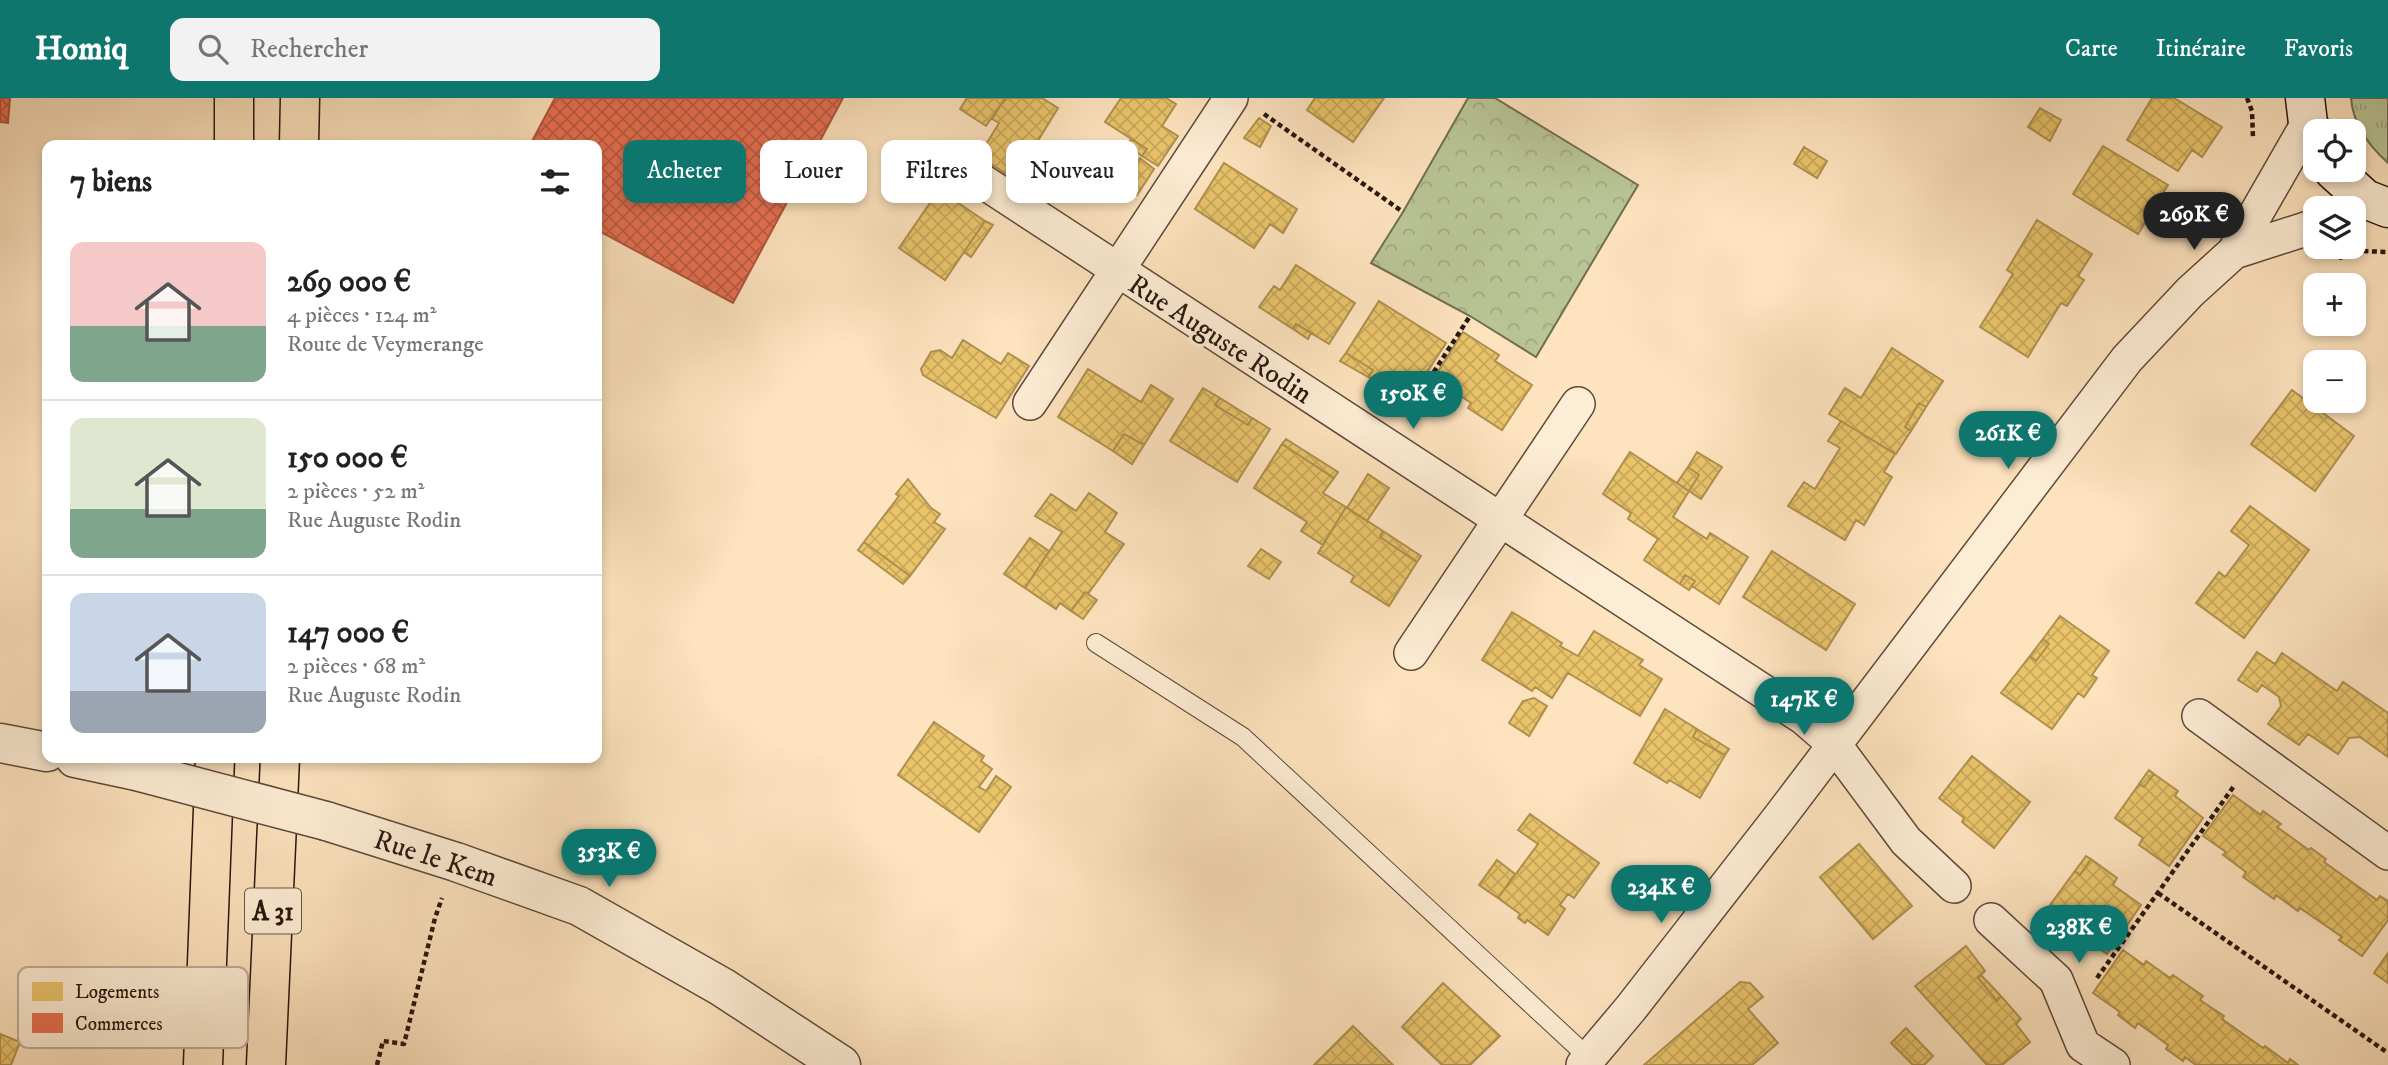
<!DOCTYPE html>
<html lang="fr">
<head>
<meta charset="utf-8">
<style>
	:root { --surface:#fff; --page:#f2f2f2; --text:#222; --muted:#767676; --line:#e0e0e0; --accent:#0f766e }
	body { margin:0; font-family:"IM FELL DW Pica",serif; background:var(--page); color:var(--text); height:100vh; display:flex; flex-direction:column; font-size:26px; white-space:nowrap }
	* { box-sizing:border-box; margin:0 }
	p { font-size:23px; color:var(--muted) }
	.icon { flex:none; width:38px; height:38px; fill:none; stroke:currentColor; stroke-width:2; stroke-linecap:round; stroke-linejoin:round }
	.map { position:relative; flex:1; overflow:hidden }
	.side { position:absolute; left:42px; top:42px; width:560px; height:623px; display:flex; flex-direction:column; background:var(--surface); border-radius:14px; box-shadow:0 4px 10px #0003 }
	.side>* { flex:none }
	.hud { position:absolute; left:623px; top:42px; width:665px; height:63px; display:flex; gap:14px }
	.fabs { position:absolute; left:2303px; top:21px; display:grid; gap:14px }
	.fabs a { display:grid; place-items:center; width:63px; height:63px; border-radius:14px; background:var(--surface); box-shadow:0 4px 10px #0003; font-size:35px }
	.price { position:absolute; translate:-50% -60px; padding:0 16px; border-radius:24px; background:var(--accent); color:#fff; font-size:23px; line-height:46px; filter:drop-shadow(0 2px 4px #0008) }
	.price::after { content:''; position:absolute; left:50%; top:42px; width:21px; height:16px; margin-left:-10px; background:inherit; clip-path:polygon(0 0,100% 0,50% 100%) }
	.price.active { background:#222; color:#fff }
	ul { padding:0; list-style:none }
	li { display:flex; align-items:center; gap:21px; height:175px; padding:0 28px }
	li+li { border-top:2px solid var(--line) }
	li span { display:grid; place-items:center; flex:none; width:196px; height:140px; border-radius:14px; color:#555 }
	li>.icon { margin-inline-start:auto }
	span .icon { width:84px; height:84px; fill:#fffc; stroke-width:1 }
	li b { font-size:30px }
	h2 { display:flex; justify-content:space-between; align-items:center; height:84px; padding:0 28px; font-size:30px }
	.tag { padding:0 24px; border-radius:14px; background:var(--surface); box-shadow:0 4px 10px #0003; font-size:24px; line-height:63px }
	.tag.active { background:var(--accent); color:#fff }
	header { display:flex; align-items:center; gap:42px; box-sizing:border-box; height:98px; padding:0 35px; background:var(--accent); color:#fff }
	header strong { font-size:33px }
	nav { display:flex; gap:38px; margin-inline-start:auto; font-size:24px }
	.search { width:490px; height:63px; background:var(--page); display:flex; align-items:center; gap:18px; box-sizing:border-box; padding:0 24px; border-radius:14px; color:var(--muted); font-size:26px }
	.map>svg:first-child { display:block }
	.grass { fill:url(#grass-tufts); stroke:#716e52; stroke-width:2 }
	.park { fill:url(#park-crowns); stroke:#716e52; stroke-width:2 }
	.homes { fill:url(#homes-cross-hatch); stroke:#af904e; stroke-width:2 }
	.shops { fill:url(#shops-cross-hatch); stroke:#ae543d; stroke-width:2 }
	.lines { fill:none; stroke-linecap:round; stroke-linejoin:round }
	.service-casing { stroke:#5e493a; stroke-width:20 }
	.minor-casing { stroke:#5e493a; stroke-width:36 }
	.tertiary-casing { stroke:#5e493a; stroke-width:41 }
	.secondary-casing { stroke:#29160e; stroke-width:41 }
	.motorway-casing { stroke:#29160e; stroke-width:41 }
	.path { stroke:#29160e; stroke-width:4.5; stroke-dasharray:5 3.5; stroke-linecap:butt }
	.service { stroke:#feedd5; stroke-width:18 }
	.minor { stroke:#feedd5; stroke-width:33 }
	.tertiary { stroke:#feedd5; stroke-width:38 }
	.secondary { stroke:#feedd5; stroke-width:38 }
	.motorway { stroke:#fde3be; stroke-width:38 }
	.tertiary-bridge-casing { stroke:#5e493a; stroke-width:41; stroke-linecap:butt }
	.tertiary-bridge { stroke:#feedd5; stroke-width:38 }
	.labels { text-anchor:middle; stroke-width:7; stroke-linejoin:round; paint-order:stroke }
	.shield { fill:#feedd5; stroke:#69564a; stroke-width:2 }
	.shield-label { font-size:26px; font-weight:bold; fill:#29160e }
	.street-label { font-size:28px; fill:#29160e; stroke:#feedd5 }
	.key { fill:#feedd5; stroke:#beac99; stroke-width:2 }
	.key-label { font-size:19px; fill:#29160e }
</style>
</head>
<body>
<header>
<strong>Homiq</strong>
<div class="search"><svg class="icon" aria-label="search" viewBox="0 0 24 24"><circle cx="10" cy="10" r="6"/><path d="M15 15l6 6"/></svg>Rechercher</div>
<nav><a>Carte</a><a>Itinéraire</a><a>Favoris</a></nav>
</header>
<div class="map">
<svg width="2388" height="967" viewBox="0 0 2388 967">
	<defs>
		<pattern id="grass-tufts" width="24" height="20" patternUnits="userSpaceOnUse" patternTransform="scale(1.75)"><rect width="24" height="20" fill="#b9c596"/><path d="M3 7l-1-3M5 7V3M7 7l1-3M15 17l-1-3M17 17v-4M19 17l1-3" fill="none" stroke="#9fa880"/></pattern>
		<pattern id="park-crowns" width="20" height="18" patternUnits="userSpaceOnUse" patternTransform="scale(1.75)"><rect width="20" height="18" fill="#b9c596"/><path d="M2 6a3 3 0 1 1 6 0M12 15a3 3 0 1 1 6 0" fill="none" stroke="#9fa880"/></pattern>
		<pattern id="homes-cross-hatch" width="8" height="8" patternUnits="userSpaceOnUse" patternTransform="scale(1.75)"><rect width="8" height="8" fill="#e9c46a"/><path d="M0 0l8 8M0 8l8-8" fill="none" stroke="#c8a85b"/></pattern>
		<pattern id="shops-cross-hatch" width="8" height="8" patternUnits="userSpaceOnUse" patternTransform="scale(1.75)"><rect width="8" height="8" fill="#e76f51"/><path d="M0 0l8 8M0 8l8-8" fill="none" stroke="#bb5a42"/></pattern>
	</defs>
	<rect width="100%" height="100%" fill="#fde3be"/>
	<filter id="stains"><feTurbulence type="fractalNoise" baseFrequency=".00286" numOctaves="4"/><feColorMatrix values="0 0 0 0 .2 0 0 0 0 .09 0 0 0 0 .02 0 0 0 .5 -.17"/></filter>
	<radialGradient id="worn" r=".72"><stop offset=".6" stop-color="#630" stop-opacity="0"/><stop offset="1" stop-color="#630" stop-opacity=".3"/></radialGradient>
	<!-- grass -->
	<path class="grass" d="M2351,0H2388V65C2369,48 2353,27 2351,0Z"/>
	<!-- park -->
	<path class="park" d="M1468,0H1495L1638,87L1536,259L1470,218L1371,165L1403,114Z"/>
	<!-- homes -->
	<path class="homes" d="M967,0H1003L1005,1L986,28L960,11Z
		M1005,0H1042L1058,10L1036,46L1044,50L1021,86L979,58L999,25L992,21Z
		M1121,0H1166L1176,6L1162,28L1178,38L1158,68L1142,58L1147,51L1105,24Z
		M1315,0H1384L1353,44L1307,12Z
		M2152,0H2174L2222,29L2202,59L2192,52L2178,73L2127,42Z
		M2040,10L2061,22L2050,43L2028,29Z
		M1259,20L1271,28L1260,49L1244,40Z
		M1131,41L1147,51L1142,58L1127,47Z
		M2103,48L2168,87L2138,136L2073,96Z
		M1804,49L1827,63L1817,80L1794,66Z
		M1140,60L1154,71L1137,97L1122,87Z
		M1224,65L1297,111L1283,135L1270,126L1254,150L1195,111Z
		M939,92L985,123L945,182L899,150Z
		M2037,122L2092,156L2078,178L2084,182L2078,191L2067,208L2061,205L2028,259L1980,229L2013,176L2007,172Z
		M985,123L993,127L971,159L964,154Z
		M1296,167L1355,205L1329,246L1296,226L1293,231L1259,209L1274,188L1280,192Z
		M1379,203L1446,245L1412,297L1396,286L1391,294L1368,279L1373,272L1346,255Z
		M1296,226L1311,235L1308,241L1293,231Z
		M1463,234L1499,257L1495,263L1532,287L1502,332L1468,310L1471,305L1434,280Z
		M963,242L1001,266L1008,255L1029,268L996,320L923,277L921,271L931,254L940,252L952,260Z
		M1892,250L1943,283L1926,309L1919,305L1905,329L1911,333L1896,356L1829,316L1845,290L1861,300Z
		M1346,255L1373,272L1368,279L1340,263Z
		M1088,271L1141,304L1151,287L1173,301L1144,347L1124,336L1113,353L1058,319Z
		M1203,290L1220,300L1215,307L1248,327L1252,320L1270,331L1237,384L1170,343Z
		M2292,292L2354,338L2315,393L2251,346Z
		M1220,300L1252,320L1248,327L1215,307Z
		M1919,305L1926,309L1911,333L1905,329Z
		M1841,323L1895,356L1884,374L1892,379L1864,427L1856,422L1845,442L1788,408L1804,384L1815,391L1840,350L1828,343Z
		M1124,336L1144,347L1132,366L1113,353Z
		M1286,341L1338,374L1334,380L1282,346Z
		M1282,346L1334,380L1323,395L1346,409L1323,447L1301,433L1307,424L1254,390Z
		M1630,354L1689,393L1673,419L1707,441L1710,435L1748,459L1719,506L1692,488L1695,483L1685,477L1680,486L1644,462L1658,441L1628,421L1631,415L1603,396Z
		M1697,354L1722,369L1701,401L1689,393L1699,377L1688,369Z
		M1688,369L1699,377L1689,393L1677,385Z
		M1368,376L1389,390L1367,423L1347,410Z
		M908,381L931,410L940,416L934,424L945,431L910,478L864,444L899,398L896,396Z
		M1089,395L1117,415L1105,434L1124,446L1088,496L1085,494L1071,513L1060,505L1056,511L1025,490L1062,434L1035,418L1051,396L1076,413Z
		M2250,408L2309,452L2244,540L2196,505L2219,474L2225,479L2249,447L2231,433Z
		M1346,409L1383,433L1380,439L1417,464L1389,508L1351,484L1354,478L1318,455Z
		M1383,433L1421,458L1417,464L1380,439Z
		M1030,440L1049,453L1025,490L1004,476Z
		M864,444L910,478L903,486L858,452Z
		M1261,451L1281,464L1269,481L1248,468Z
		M1772,453L1855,506L1826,552L1743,499Z
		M1685,477L1695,483L1689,492L1680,486Z
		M1085,494L1097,502L1083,521L1071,513Z
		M1512,514L1562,545L1560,548L1578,558L1594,533L1643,562L1639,567L1662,581L1640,618L1568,575L1552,600L1535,589L1532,593L1482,562Z
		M2060,518L2109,553L2092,577L2097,580L2084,599L2078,595L2052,631L2001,595L2030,558L2036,563L2049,546L2043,541Z
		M2043,541L2049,546L2036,563L2030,558Z
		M2257,554L2275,566L2282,555L2337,593L2343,584L2388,615V659L2360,639L2349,640L2338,656L2308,636L2299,647L2268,626L2281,608L2279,599L2262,587L2257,594L2238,582Z
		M1534,600L1547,608L1529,638L1509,625L1523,603Z
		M1665,611L1697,631L1693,639L1725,657L1700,700L1669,682L1667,685L1634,665Z
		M934,624L984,658L981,663L992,671L979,689L986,693L996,678L1011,689L979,734L898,677Z
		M1697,631L1729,651L1725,657L1693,639Z
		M1972,658L2030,704L1994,750L1962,724L1964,720L1939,700Z
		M2149,672L2154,676L2144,689L2139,686Z
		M2154,676L2178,693L2175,698L2203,720L2169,768L2139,747L2143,740L2115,720L2139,686L2144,689Z
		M2233,697L2261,717L2263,713L2281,726L2277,729L2309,752L2311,750L2326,761L2324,764L2377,802L2380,798L2388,803V822L2362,858L2339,842L2342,839L2300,810L2298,813L2276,797L2274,801L2243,779L2246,774L2223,757L2226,754L2203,738Z
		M1530,716L1599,765L1574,800L1568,796L1560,807L1565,811L1548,837L1527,822L1525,825L1518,820L1520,816L1498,800L1538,746L1518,732Z
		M1859,746L1912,808L1873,841L1820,779Z
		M2086,758L2091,761L2080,777L2075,773Z
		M2091,761L2117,780L2113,787L2141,807L2107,856L2074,833L2078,827L2050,807L2075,773L2080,777Z
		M1497,762L1515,776L1498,800L1479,787Z
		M1966,848L1985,873L1978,880L1997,903L2001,898L2021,921L2016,926L2030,944L2002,967H1987L1915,888Z
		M2123,852L2144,867L2146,863L2170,880L2173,877L2203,898L2200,902L2224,918L2222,921L2263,950L2265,948L2288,965L2290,961L2298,967H2196L2185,959L2183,963L2166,951L2168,947L2138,925L2135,930L2118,917L2120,914L2093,895Z
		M2388,855V885L2374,875Z
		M1981,877L2001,898L1997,903L1978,880Z
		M1740,884L1750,885L1763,899L1748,911L1778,945L1752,967H1644Z
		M1443,885L1500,938L1470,967H1442L1402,929Z
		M1353,928L1393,967H1314Z
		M1906,930L1933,958L1924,967H1913L1891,945Z
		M0,936L20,944L11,967H0Z"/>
	<!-- shops -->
	<path class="shops" d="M0,0H10L8,25L0,24Z
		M555,0H843L733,205L597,132V47H530Z"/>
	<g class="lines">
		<!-- service casing -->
		<g class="service-casing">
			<path id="service" d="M1096,545L1243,639L1589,960"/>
		</g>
		<!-- minor casing -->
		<g class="minor-casing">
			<path id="minor" d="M956,66L1804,620L1834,646L1906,743L1954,788
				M2234,154L2315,128
				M1030,305L1231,0
				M1411,555L1578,306
				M2199,618L2388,755
				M1991,822L2056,882L2083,947L2113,967
				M1583,967L1631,910L1779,720L2127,261L2190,194L2234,154L2308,25"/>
		</g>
		<!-- tertiary casing -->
		<g class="tertiary-casing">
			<path id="tertiary" d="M0,645L47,654
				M75,660L136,673
				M326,723L456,764L579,808L722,889L841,967"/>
		</g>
		<!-- secondary casing -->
		<g class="secondary-casing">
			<path id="secondary" d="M2305,0L2308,25L2315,40
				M2333,72L2365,101L2388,110"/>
		</g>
		<!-- motorway casing -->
		<g class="motorway-casing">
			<path id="motorway" d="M234,0V47
				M299,47L300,0
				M203,967L215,660
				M266,967L280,660"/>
		</g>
		<!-- path -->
		<path class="path" d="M2247,0L2252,13L2253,40
			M1264,16L1403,114
			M2339,160L2361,153L2388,154
			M1406,317L1470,218
			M2158,795L2388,955
			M2097,880L2234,688
			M377,967L383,943L404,946L435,820L442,800"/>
		<!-- service -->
		<use href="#service" class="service"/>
		<!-- minor -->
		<use href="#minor" class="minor"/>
		<!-- tertiary -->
		<use href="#tertiary" class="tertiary"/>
		<!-- secondary -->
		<use href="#secondary" class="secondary"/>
		<!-- motorway -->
		<use href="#motorway" class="motorway"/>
		<!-- tertiary-bridge casing -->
		<g class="tertiary-bridge-casing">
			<path id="tertiary-bridge" d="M136,673L326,723"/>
		</g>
		<!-- tertiary-bridge -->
		<use href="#tertiary-bridge" class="tertiary-bridge"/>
	</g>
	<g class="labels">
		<!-- shield labels -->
		<rect class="shield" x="245" y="790.5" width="56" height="45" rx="5"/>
		<g class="shield-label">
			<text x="273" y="822">A 31</text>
		</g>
		<!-- street labels -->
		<g class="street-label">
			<text transform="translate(1221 240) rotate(33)" y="10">Rue Auguste Rodin</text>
			<text transform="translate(436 759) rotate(18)" y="10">Rue le Kem</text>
		</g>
	</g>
	<!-- legend -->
	<rect x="18" y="869" width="230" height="81" rx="10" class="key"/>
	<rect x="32" y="884" width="31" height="19" fill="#e9c46a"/>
	<rect x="32" y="915" width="31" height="20" fill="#e76f51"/>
	<g class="key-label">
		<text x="75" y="900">Logements</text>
		<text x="75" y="932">Commerces</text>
	</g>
	<rect width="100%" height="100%" filter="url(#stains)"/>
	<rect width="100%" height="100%" fill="url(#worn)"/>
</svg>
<div class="fabs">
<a><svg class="icon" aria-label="locate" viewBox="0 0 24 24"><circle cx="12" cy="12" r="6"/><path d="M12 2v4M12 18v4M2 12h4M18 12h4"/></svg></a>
<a><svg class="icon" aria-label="layers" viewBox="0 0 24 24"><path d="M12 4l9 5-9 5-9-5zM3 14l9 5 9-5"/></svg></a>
<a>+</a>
<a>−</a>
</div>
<b class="price active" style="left:2194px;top:154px">269K €</b>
<b class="price" style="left:1413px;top:333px">150K €</b>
<b class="price" style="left:2008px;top:373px">261K €</b>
<b class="price" style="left:1804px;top:639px">147K €</b>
<b class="price" style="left:609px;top:791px">353K €</b>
<b class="price" style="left:1661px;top:827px">234K €</b>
<b class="price" style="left:2079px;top:867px">238K €</b>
<div class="hud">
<a class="tag active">Acheter</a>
<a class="tag">Louer</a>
<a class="tag">Filtres</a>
<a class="tag">Nouveau</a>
</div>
<section class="side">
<h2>7 biens<svg class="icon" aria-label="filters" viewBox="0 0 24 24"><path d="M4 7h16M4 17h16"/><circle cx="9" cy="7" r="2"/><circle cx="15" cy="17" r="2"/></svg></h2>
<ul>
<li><span style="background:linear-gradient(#f6c9c9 60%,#7fa58c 0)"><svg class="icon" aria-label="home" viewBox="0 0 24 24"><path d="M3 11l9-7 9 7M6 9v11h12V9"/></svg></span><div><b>269 000 €</b><p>4 pièces · 124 m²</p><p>Route de Veymerange</p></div></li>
<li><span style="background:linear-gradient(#dfe7d0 65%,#7fa58c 0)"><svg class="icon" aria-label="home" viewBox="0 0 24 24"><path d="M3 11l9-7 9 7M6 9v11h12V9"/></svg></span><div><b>150 000 €</b><p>2 pièces · 52 m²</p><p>Rue Auguste Rodin</p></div></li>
<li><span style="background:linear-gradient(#c9d6e8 70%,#9aa5b1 0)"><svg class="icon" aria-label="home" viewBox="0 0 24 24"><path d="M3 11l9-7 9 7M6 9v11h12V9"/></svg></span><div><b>147 000 €</b><p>2 pièces · 68 m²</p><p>Rue Auguste Rodin</p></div></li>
</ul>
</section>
</div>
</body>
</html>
